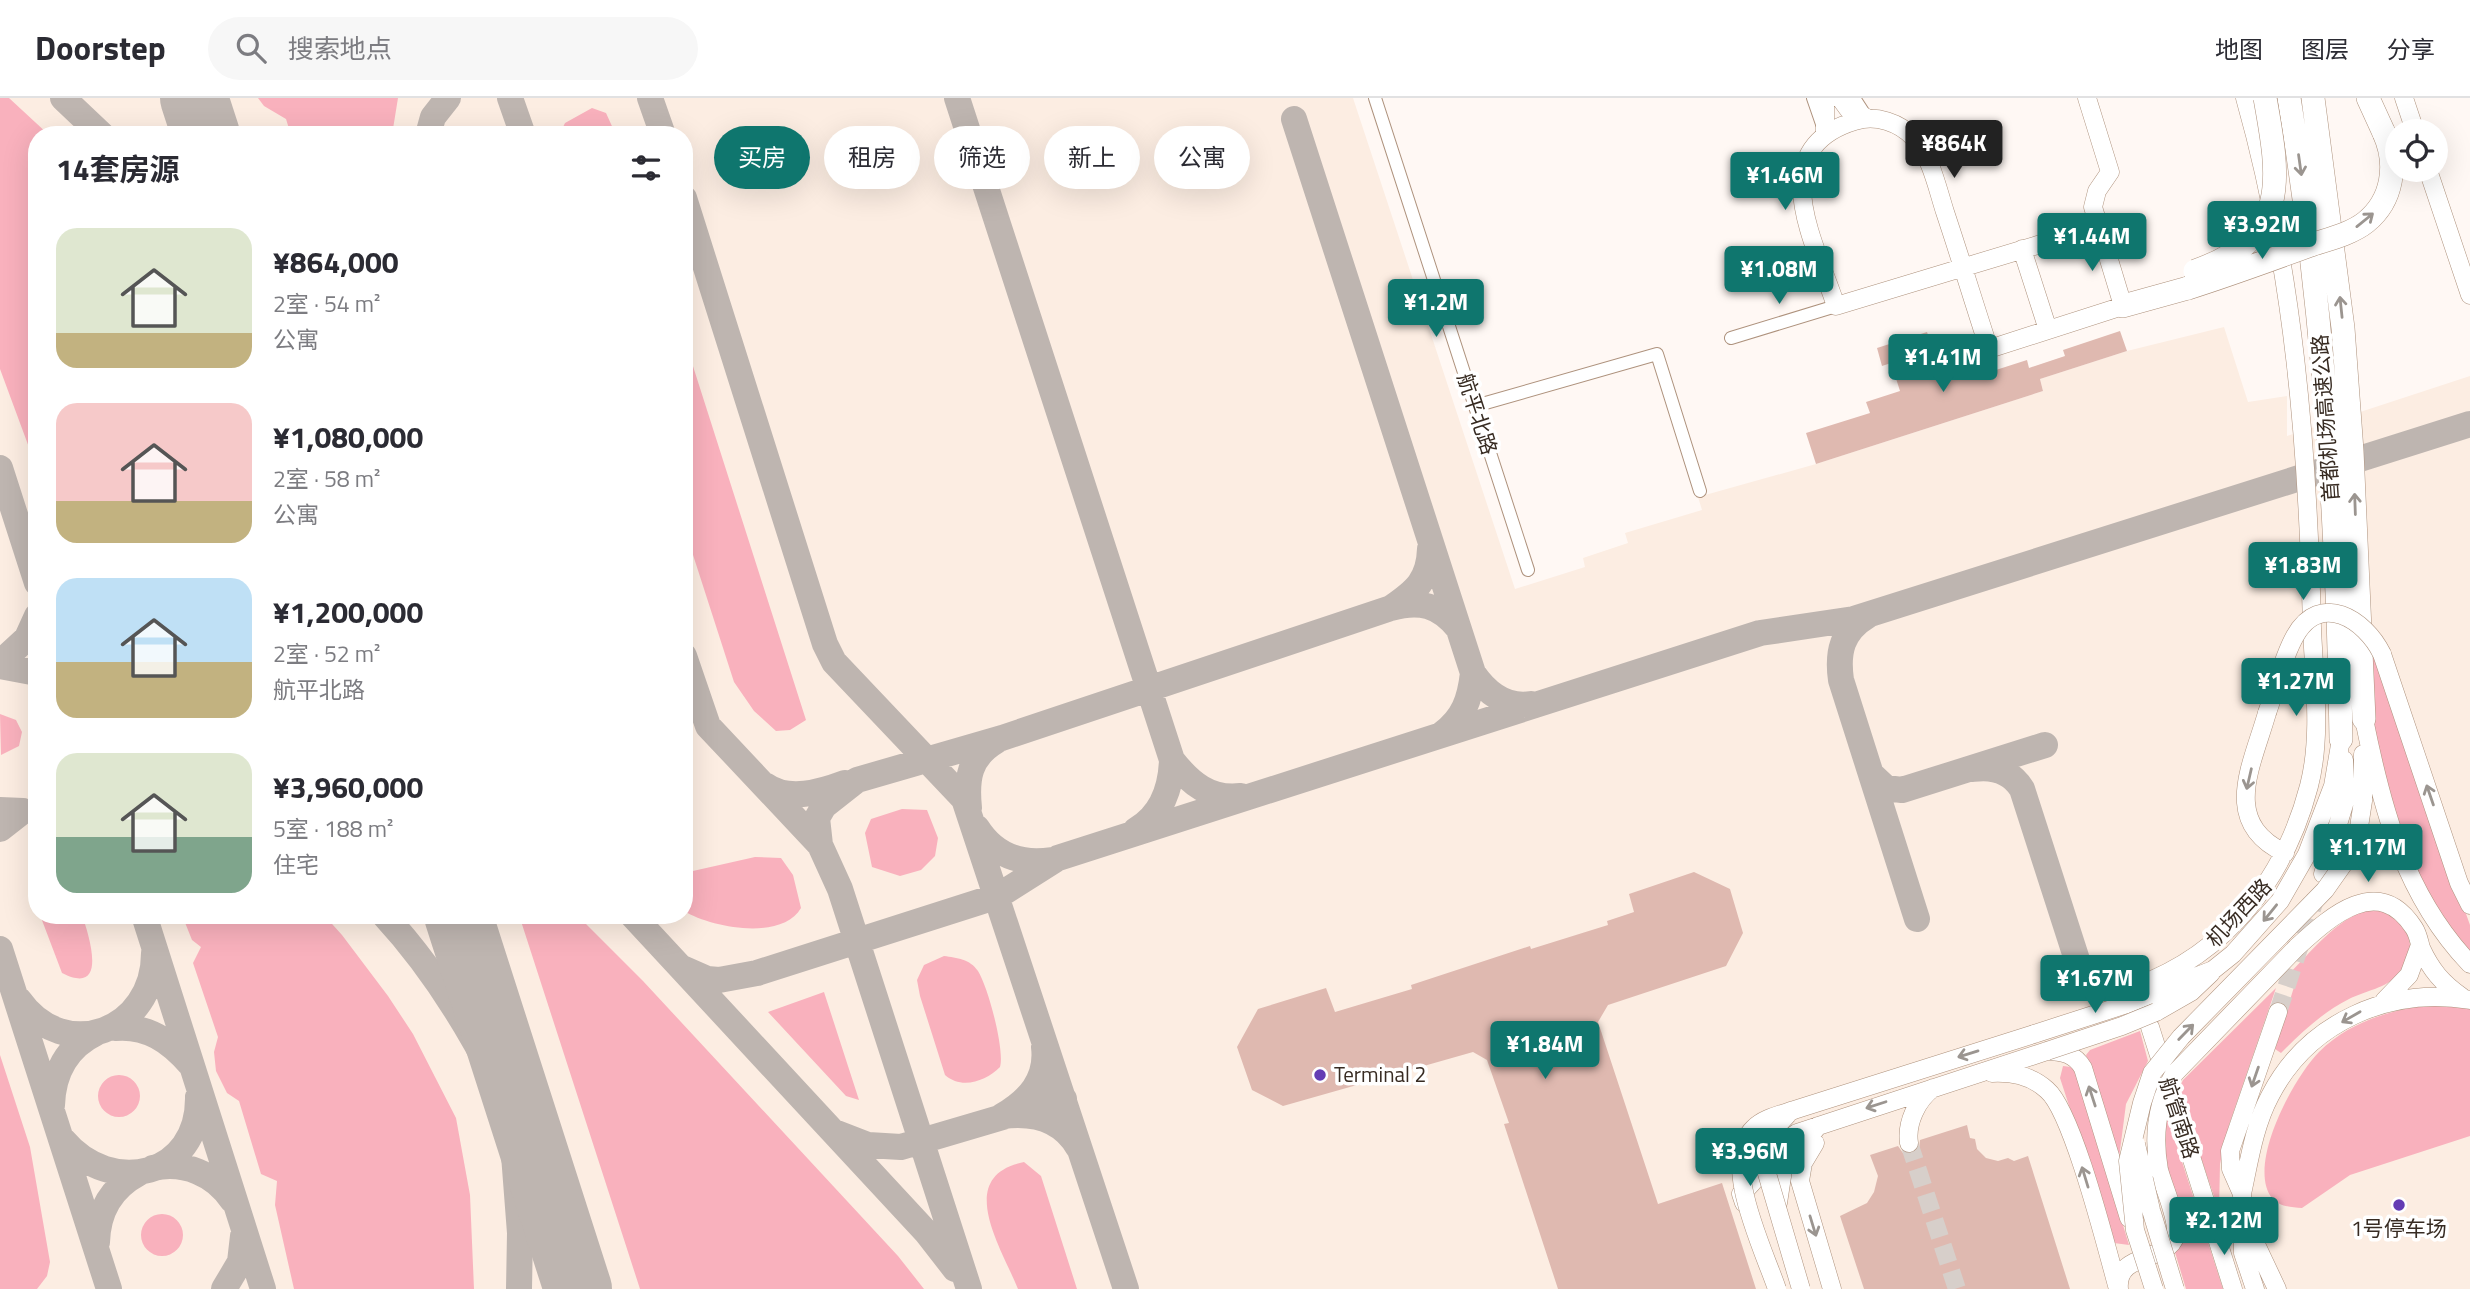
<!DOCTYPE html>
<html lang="zh">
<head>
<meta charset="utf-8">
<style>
	:root { --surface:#fff; --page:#f7f7f7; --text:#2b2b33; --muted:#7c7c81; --line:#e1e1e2; --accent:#0f766e }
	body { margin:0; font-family:"Titillium Web","Noto Sans SC",sans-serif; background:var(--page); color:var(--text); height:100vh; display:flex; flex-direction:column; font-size:26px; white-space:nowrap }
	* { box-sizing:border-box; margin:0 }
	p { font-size:23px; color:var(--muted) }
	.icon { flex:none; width:38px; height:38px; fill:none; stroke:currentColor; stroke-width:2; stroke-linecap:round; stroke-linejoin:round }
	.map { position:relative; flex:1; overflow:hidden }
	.side { position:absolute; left:28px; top:28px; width:665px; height:798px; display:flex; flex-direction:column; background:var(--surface); border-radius:28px; box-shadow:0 7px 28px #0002 }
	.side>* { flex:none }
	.guide { position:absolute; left:714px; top:28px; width:665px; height:63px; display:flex; gap:14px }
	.controls { position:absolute; left:2385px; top:21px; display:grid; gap:14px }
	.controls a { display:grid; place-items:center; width:63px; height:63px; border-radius:50%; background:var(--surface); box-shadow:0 7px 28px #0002; font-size:35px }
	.price { position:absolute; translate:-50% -60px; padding:0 16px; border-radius:7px; background:var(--accent); color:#fff; font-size:23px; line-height:46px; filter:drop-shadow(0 2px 4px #0008) }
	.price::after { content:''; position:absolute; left:50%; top:42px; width:21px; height:16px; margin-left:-10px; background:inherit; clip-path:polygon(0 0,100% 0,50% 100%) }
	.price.active { background:#222; color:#fff }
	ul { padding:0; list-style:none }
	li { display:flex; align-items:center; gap:21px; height:175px; padding:0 28px }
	li span { display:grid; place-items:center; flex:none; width:196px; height:140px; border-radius:21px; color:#555 }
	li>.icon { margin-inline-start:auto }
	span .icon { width:84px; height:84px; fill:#fffc; stroke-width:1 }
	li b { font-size:30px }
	h2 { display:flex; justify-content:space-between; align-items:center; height:84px; padding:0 28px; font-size:30px }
	.pill { padding:0 24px; border-radius:32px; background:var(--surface); box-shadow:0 7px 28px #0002; font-size:24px; line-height:63px }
	.pill.active { background:var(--accent); color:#fff }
	header { display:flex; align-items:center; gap:42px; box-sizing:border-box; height:98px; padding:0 35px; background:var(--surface); border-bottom:2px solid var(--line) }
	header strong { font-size:33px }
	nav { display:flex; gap:38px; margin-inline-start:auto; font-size:24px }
	.search { width:490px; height:63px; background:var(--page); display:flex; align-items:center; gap:18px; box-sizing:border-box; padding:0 24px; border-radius:38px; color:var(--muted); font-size:26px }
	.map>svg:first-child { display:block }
	.built { fill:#fcede2; fill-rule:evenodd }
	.green { fill:#f9b1bd }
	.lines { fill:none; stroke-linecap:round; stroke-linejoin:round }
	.taxiway { stroke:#beb5b0; stroke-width:26 }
	.runway { stroke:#beb5b0; stroke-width:68 }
	.building { fill:#dfb9b0 }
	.secondary-tunnel { stroke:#d7cfca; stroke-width:18; stroke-dasharray:18 9; stroke-linecap:butt }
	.street-casing { stroke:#ae927d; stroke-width:14 }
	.secondary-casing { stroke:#ae927d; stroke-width:19 }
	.highway-casing { stroke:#ae927d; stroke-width:24 }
	.street { stroke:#fff; stroke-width:12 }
	.secondary { stroke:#fff; stroke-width:18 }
	.highway { stroke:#fff; stroke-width:23 }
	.secondary-bridge-casing { stroke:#ae927d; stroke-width:19; stroke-linecap:butt }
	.highway-bridge-casing { stroke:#ae927d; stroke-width:24; stroke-linecap:butt }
	.secondary-bridge { stroke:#fff; stroke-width:18 }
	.highway-bridge { stroke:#fff; stroke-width:23 }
	.oneway { stroke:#9b9590 }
	.poi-dot { fill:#643cb4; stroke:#fff; stroke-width:2.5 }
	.labels { text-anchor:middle; stroke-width:7; stroke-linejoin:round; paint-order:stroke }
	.street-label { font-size:21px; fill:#372b22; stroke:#fff }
	.poi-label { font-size:21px; fill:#372b22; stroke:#fff; text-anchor:start }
</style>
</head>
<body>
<header>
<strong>Doorstep</strong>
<div class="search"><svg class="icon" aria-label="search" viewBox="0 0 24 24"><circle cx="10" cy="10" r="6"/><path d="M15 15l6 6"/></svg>搜索地点</div>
<nav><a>地图</a><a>图层</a><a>分享</a></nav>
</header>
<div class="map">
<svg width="2470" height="1191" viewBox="0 0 2470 1191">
	<rect width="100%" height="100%" fill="#fff8f4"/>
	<!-- built -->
	<path class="built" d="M0,0H1353L1515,491L1585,469L1583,460L1628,445L1625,435L1702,412L1698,399L1816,366L2043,293L2040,281L2127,253L2224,229L2248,304L2287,298V338L2470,278V1191H0ZM37,37H684V817H37Z"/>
	<!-- green -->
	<path class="green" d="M0,0H9L49,37H37V371L0,271Z
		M258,0H398L392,37H291L286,21L264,8Z
		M592,10L606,15L616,37H559L565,25Z
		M684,240L806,622L790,632L776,633L754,613L734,584L684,429Z
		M2371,548L2470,827V853C2423,808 2387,720 2377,656C2371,620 2372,583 2371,548Z
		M0,616L16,622L22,634L19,648L1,657Z
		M902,711L927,712L938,740L935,758L921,772L900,778L872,769L865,735L871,721Z
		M755,759L781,760L793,777L801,810C782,843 712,830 684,813V775Z
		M2370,810C2402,816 2426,849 2398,877C2386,890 2365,893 2349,901C2323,914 2302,934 2281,955L2275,951L2294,889L2281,884C2308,858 2334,822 2370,810Z
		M40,817H82C89,837 109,899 62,875Z
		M182,817H324L342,837L388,898L413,936L456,1020L470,1097L474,1191H294L275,1107L277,1083L261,1076L239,1003L227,995L216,973L214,954L218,939L193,865L201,849L192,842Z
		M519,817H577L643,883L898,1158L924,1191H640Z
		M944,858C957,860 970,861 978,873C988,889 1005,952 1000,969C986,983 962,992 945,977L920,898L917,882L924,867Z
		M2276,890L2229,1027L2220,1066L2219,1113L2178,992L2183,982Z
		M824,894L859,1002L846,998L768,914Z
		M2426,907L2470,910V1038L2350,1077L2302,1110C2291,1109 2280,1109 2272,1100C2246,1067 2294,979 2319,954C2348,925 2387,913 2426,907Z
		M2140,933L2148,963L2126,1006L2119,1060L2086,957L2090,952Z
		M0,957L30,1049L50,1164L47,1178L37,1191H0Z
		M2063,968L2071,969L2077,974L2129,1147L2114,1145L2060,980Z
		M98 998a21 21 0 1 1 42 0a21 21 0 1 1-42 0Z
		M2167,1017L2223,1191H2186L2174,1151C2200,1109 2167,1098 2163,1062C2162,1047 2165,1031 2167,1017Z
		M1024,1064L1041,1078L1077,1191H1018C1001,1149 954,1078 1024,1064Z
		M141 1137a21 21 0 1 1 42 0a21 21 0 1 1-42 0Z"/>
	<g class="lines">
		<!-- taxiway -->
		<path class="taxiway" d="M63,0L102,37
			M190,0L197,37
			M510,0L523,37
			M650,0L663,37
			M957,0L1172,662C1171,689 1162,717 1136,732
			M1294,21L1473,575C1486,594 1506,610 1531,606
			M428,37L433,19L448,0
			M684,100L825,546L834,564L964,701L1126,1191
			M0,370L37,485
			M1430,451C1429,482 1416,493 1391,510C1420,502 1439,507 1458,530
			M1867,518C1842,533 1837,554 1841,582L1917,821
			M684,558L708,628L820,747L840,791L969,1191
			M0,565L27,540L37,518
			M0,568L37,575
			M1442,636C1464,620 1470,601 1473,575
			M1172,662C1190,685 1210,702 1241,698
			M1973,671C1993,668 2011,673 2022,691L2079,868
			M1871,676L1886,690L1902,692L2045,647
			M765,687C788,704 821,694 845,685
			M969,710C966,681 969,659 996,643
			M0,712L23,713L0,731
			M977,730C994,757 1021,767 1052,762
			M820,747L817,720L824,708L857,682L1002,640L1391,510
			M144,817L263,1191
			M384,817C456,895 502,989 544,1085
			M632,817L927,1135L955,1171
			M0,851L109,1191
			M682,870L707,881L719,882L757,875L998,798L1058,760L1760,535L1854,521L2470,326
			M19,902C65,967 154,933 154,855
			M115,930C147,927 170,943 190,966
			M1044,949C1048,982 1028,1003 1002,1018C1032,1014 1062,1021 1078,1049
			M52,1007C53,975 67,949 96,935
			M512,1031L520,1135L519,1191
			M837,1035L868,1047L901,1049L1064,1001
			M63,1042C112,1100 199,1078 198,999
			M153,1070C184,1063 215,1076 232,1102
			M97,1144C98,1113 111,1090 139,1075
			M224,1191L240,1164L243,1138"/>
		<!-- runway -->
		<path class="runway" d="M194,0L206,37
			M458,817L578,1191"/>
	</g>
	<!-- building -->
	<path class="building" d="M2120,233L2127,253L2040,281L2043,293L1816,366L1806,335L1870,315L1866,304L1900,293L1891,265L1882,268L1877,250L1927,234L1933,251L1926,253L1935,281L1968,270L1971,280L2027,262L2029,270L2065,258L2063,252Z
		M1694,774L1730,791L1743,835L1726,868L1608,907L1598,924L1658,1106L1722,1085L1756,1191H1558L1504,1026L1509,1025L1487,962L1473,954L1283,1008L1252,992L1237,949L1258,911L1326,890L1335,914L1412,891L1411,887L1530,848L1531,851L1608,827L1607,823L1634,814L1629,796Z
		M1967,1027L1970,1040L1975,1041L1977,1051L1986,1060L1998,1063L2008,1060L2014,1063L2028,1058L2070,1191H1864L1840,1118L1867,1105L1874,1094L1878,1078L1870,1057L1898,1048L1903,1055L1910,1056L1919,1051L1920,1042Z"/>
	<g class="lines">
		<!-- secondary-tunnel -->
		<path class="secondary-tunnel" d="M2278,914L2316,799
			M1909,1045L1957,1191"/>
		<!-- street casing -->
		<g class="street-casing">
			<path id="street" d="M1375,0L1528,472
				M1813,0L1822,26
				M1854,0L1867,20
				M1731,240L1836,208
				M1475,308L1657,256L1700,393"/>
		</g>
		<!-- secondary casing -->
		<g class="secondary-casing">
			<path id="secondary" d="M1840,0L1848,11L1867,20
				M2087,0L2110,74L2097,93L2093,109L2123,208L1989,251C1974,205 1960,159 1945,114C1937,89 1931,59 1914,40C1900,25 1876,16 1855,23C1762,51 1815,144 1836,208C1923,182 2010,155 2097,129
				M2404,0L2415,33
				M1825,36V0
				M2428,72L2470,197
				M2022,151L2048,232
				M2382,556L2459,785L2470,807
				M2267,615C2252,668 2220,724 2285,755
				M2364,621C2382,711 2405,798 2470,866
				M2359,729L2363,703V656
				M2323,776L2346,700L2344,662
				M2297,849C2329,820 2378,774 2414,830C2418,836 2419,843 2421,850C2431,872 2442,885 2462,899
				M2139,895L2137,888C2227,855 2285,780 2309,688C2322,638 2314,581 2312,530C2308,351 2294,173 2245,0
				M2384,903L2409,877L2420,847
				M2156,914L2191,894L2211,875
				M2150,929L2233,1191
				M2034,936L2124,907L2213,872L2233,856L2280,803L2307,756L2333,688L2341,641
				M1992,975C2012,974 2032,978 2047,992C2073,1014 2107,1152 2118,1191
				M1815,1045L1803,1065L1800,1083L1832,1191
				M1909,1045C1906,1025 1917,1002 1933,990
				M2242,1096C2249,1064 2254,1028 2270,998C2308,924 2390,888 2470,902
				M1744,1105L1741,1096C1763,1078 1772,1050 1797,1035L2047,953C2062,953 2075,956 2083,970L2129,1120
				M1778,1105L1783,1072L1818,1028
				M2244,1121L2277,1191
				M2119,1191C2115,1150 2178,1167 2176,1130C2174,1111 2164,1090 2159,1072
				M2255,1191L2243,1155L2242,1096L2231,1071L2230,1053L2278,914"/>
		</g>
		<!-- highway casing -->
		<g class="highway-casing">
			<path id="highway" d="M2289,0C2324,212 2338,427 2341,641
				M2313,0L2343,230L2352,353L2364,621
				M2368,0L2384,35
				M2123,208L2188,190"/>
		</g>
		<!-- street -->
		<use href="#street" class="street"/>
		<!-- secondary -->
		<use href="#secondary" class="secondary"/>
		<!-- highway -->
		<use href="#highway" class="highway"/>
		<!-- secondary-bridge casing -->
		<g class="secondary-bridge-casing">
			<path id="secondary-bridge" d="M2267,615C2276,590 2282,561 2295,538C2320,493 2365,521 2382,556
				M2047,953L2122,928L2156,914
				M1788,1016L1767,1039L1763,1062L1801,1191
				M2136,1046L2151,1112L2175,1191
				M2159,1072C2153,1039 2157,1005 2174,976L2297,849
				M1777,1191C1764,1152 1719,1063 1754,1030C1764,1020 1780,1017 1794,1012L2034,936
				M2154,1191L2135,1132L2128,1063L2142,1005L2152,975L2181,939L2325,792L2344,765L2359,729"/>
		</g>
		<!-- highway-bridge casing -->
		<g class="highway-bridge-casing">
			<path id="highway-bridge" d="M2195,173C2290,140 2280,83 2265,0
				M2188,190C2229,177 2270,162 2311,147C2329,141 2351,136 2366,124C2393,102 2398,66 2384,35"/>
		</g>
		<!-- secondary-bridge -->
		<use href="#secondary-bridge" class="secondary-bridge"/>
		<!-- highway-bridge -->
		<use href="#highway-bridge" class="highway-bridge"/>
	</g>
	<!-- one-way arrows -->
	<defs><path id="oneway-shaft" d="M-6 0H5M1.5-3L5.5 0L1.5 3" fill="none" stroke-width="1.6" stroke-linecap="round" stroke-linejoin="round" transform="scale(1.75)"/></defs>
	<g class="oneway">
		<use href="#oneway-shaft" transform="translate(2300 67) rotate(82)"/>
		<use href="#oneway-shaft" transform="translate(2365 122) rotate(-39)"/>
		<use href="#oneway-shaft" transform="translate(2341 209) rotate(-96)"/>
		<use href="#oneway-shaft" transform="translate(2355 406) rotate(-92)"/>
		<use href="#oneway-shaft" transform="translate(2249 681) rotate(103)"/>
		<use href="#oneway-shaft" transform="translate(2430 697) rotate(-109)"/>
		<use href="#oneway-shaft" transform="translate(2270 815) rotate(129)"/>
		<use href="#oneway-shaft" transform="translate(2351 919) rotate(150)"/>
		<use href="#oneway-shaft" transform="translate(2186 934) rotate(-46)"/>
		<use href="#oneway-shaft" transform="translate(1968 956) rotate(163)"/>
		<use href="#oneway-shaft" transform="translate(2255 979) rotate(109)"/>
		<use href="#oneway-shaft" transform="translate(2092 998) rotate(-108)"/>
		<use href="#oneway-shaft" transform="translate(1876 1007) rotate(162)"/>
		<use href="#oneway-shaft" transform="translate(2085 1079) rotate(-107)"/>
		<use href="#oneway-shaft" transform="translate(1813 1128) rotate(73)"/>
	</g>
	<!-- markers -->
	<g class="poi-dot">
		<circle cx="1320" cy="977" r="7"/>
		<circle cx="2399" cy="1107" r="7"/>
	</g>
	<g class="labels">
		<!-- street labels -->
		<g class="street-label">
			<text transform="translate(1477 316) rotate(72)" y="7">航平北路</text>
			<text transform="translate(2326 320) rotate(-94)" y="7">首都机场高速公路</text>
			<text transform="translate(2239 815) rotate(-47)" y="7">机场西路</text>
			<text transform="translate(2179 1020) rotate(72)" y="7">航管南路</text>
		</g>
		<!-- poi labels -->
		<g class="poi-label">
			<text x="1334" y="984">Terminal 2</text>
			<text x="2399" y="1138" text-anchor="middle">1号停车场</text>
		</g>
	</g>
</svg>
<div class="controls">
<a><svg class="icon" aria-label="locate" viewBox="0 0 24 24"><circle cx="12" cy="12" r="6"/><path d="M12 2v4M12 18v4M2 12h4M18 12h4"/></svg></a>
</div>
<b class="price active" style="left:1954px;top:82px">¥864K</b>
<b class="price" style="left:1785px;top:114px">¥1.46M</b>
<b class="price" style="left:2262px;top:163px">¥3.92M</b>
<b class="price" style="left:2092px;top:175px">¥1.44M</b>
<b class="price" style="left:1779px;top:208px">¥1.08M</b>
<b class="price" style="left:1436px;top:241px">¥1.2M</b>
<b class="price" style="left:1943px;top:296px">¥1.41M</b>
<b class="price" style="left:2303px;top:504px">¥1.83M</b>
<b class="price" style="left:2296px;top:620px">¥1.27M</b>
<b class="price" style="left:2368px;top:786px">¥1.17M</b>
<b class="price" style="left:2095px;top:917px">¥1.67M</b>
<b class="price" style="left:1545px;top:983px">¥1.84M</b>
<b class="price" style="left:1750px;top:1090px">¥3.96M</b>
<b class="price" style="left:2224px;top:1159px">¥2.12M</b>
<div class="guide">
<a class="pill active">买房</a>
<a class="pill">租房</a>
<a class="pill">筛选</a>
<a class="pill">新上</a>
<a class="pill">公寓</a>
</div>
<section class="side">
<h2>14套房源<svg class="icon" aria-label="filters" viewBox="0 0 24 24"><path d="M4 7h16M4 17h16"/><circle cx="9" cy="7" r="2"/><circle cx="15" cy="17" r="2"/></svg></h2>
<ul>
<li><span style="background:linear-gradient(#dfe7d0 75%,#c2b280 0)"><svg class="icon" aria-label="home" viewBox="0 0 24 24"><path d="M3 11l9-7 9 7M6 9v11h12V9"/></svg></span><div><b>¥864,000</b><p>2室 · 54 m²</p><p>公寓</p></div></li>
<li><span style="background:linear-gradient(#f6c9c9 70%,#c2b280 0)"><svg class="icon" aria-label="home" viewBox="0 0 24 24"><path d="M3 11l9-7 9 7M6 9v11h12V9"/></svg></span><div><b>¥1,080,000</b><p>2室 · 58 m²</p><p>公寓</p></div></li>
<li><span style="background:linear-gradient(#bfe0f5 60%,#c2b280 0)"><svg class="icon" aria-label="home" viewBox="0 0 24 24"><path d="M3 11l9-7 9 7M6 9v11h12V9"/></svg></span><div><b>¥1,200,000</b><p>2室 · 52 m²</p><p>航平北路</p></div></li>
<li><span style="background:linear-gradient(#dfe7d0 60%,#7fa58c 0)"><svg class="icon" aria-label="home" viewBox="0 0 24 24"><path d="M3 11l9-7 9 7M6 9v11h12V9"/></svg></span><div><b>¥3,960,000</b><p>5室 · 188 m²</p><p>住宅</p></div></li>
</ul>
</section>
</div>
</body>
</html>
